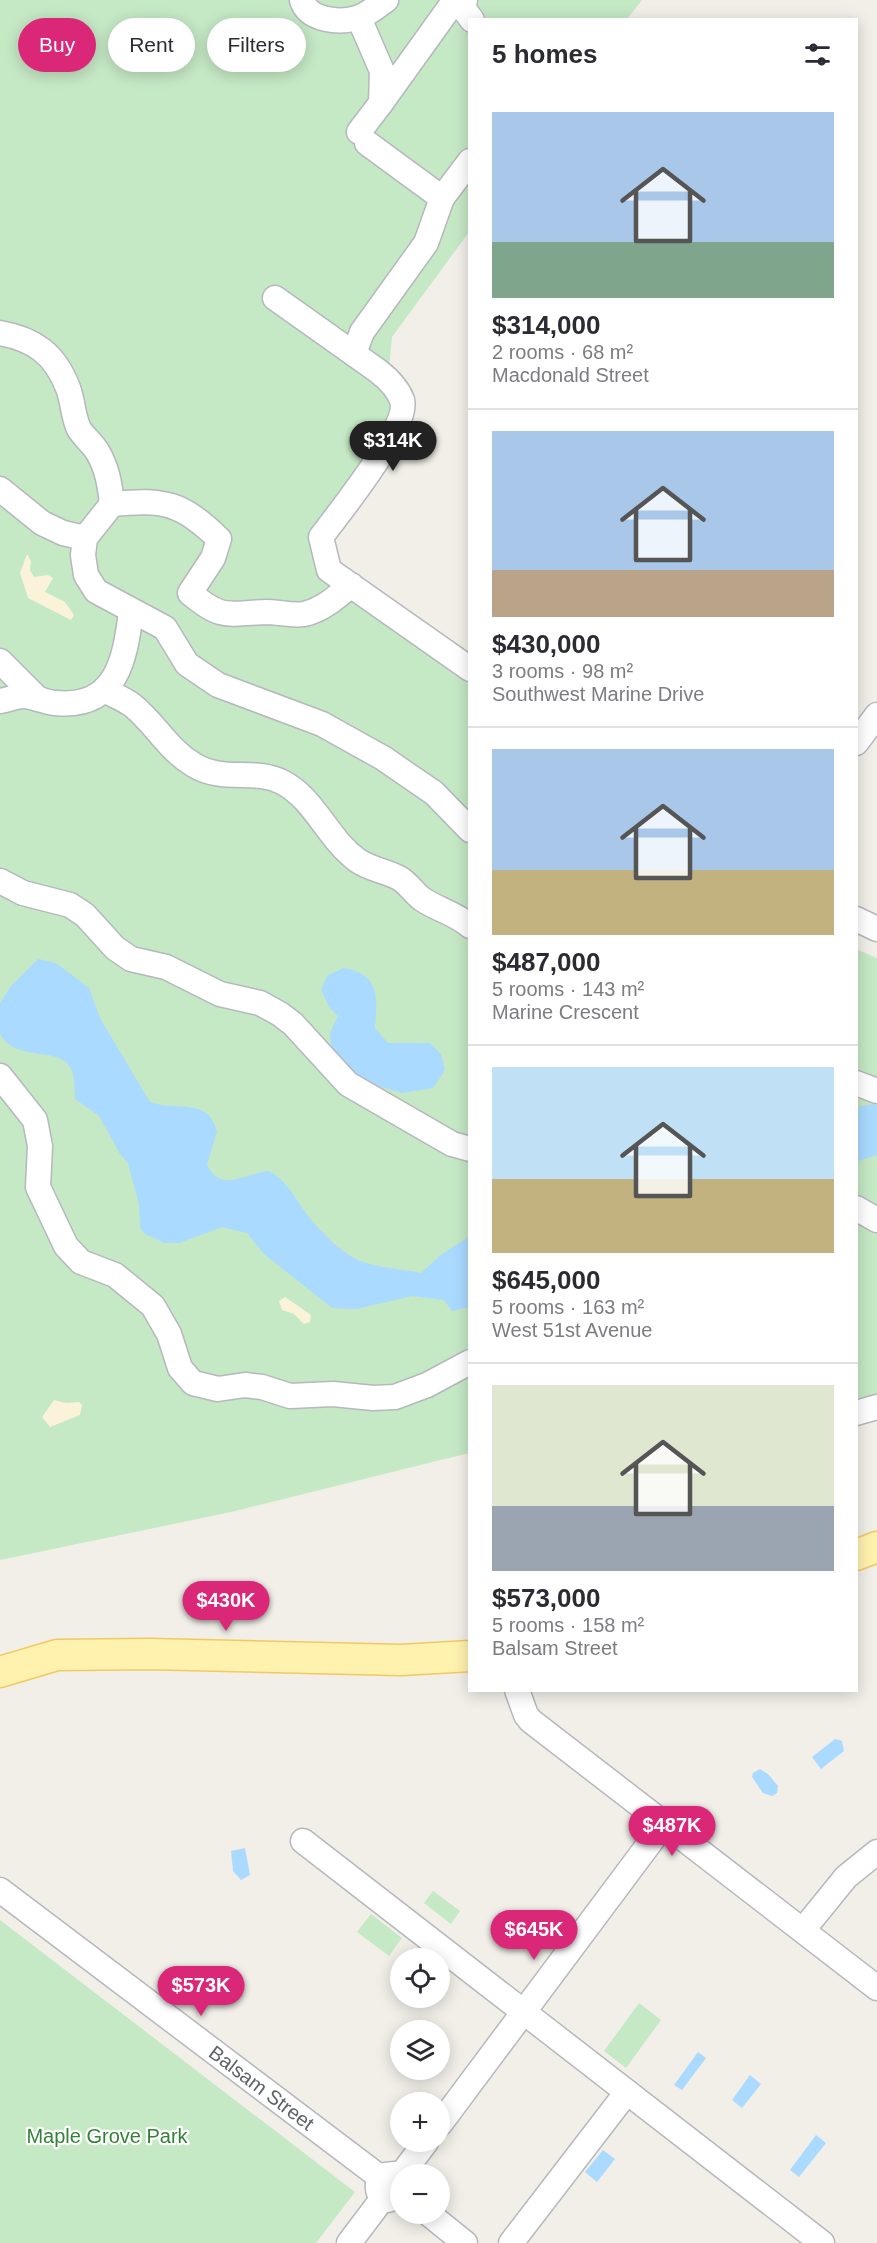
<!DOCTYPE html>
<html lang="en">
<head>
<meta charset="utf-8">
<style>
	:root { --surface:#fff; --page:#f7f7f7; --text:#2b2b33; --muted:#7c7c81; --line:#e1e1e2; --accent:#db2777 }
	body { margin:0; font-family:Helvetica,sans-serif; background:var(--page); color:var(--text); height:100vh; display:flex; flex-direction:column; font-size:22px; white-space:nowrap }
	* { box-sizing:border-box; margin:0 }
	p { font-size:20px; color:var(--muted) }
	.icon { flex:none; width:33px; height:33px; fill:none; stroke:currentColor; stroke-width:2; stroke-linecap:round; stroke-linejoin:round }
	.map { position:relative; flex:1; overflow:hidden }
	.side { position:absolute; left:468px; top:18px; width:390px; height:1674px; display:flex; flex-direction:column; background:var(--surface); border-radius:0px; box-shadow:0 3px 15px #0003 }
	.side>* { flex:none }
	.banner { position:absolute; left:18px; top:18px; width:360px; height:54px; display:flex; gap:12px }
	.tools { position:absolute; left:390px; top:1948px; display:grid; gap:12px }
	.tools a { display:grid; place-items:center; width:60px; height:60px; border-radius:50%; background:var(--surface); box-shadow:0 3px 15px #0003; font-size:30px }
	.price { position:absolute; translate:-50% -51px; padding:0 14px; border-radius:21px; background:var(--accent); color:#fff; font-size:20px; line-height:39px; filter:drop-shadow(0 2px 3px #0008) }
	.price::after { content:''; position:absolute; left:50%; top:36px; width:18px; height:14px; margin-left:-9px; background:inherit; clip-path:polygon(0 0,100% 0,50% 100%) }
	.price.active { background:#222; color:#fff }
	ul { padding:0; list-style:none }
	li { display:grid; align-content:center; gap:12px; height:318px; padding:0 24px }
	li+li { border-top:2px solid var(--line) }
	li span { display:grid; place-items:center; height:186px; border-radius:0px; color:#555 }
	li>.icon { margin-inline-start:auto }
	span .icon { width:108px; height:108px; fill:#fffc; stroke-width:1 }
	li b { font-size:26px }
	h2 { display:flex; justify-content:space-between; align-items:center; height:72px; padding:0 24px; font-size:26px }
	.chip { padding:0 21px; border-radius:27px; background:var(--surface); box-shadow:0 3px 15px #0003; font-size:21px; line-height:54px }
	.chip.active { background:var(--accent); color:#fff }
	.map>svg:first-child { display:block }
	.green { fill:#c5e8c5 }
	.sand { fill:#fbf3d9 }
	.water { fill:#aadaff }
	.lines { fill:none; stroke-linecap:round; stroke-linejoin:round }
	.minor-casing { stroke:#b5b8bc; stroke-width:27 }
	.major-casing { stroke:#f2c960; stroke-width:33 }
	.minor { stroke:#fff; stroke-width:24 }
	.major { stroke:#fff2af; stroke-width:30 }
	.labels { text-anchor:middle; stroke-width:4.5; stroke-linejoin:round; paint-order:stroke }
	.street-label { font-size:20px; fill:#5f6368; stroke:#fff }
	.park-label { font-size:20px; fill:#348238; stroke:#fff }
</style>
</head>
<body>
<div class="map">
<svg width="877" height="2243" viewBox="0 0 877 2243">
	<rect width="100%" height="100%" fill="#f1efe8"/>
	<!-- green -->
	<path class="green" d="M0,0H642L627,19L470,20L469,232L392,337L388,379L402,400L322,537L329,570L469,680V1453L231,1512L0,1560Z
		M856,949L877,958V1396L857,1398Z
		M433,1891L460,1911L451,1924L424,1903Z
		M371,1914L402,1938L389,1956L357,1932Z
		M0,1920L355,2192L316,2243H0Z
		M639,2003L661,2020L626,2068L604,2051Z"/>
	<!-- sand -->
	<path class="sand" d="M27,554L31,561L30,570L34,577L48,575L53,578L45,592L65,602L74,615L71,620L28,598L20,573Z
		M285,1297L311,1315L310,1322L304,1324L294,1314L282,1310L279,1301Z
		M54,1400L66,1403L79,1402L82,1405L80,1415L50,1427L42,1417Z"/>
	<!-- water -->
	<path class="water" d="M38,959L56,963L89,988L100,1018L150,1102C177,1112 207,1096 217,1131L207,1165C222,1194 245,1173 269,1171C288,1181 295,1199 308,1216C321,1232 346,1258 366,1263C383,1268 403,1269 421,1273L442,1254L469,1237V1307L452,1311L444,1300L412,1296L357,1309L332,1308L264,1254L247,1233L222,1227L179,1243H165L145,1234L140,1227L139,1205L128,1163L120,1154L99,1116L75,1099C74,1090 75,1079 72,1071C62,1044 17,1064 0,1034V1003L11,986Z
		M344,968C381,975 377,997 375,1028L388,1043H430L441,1054L445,1070L433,1088L402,1093L354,1079L335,1058L331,1047L330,1033L338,1016L329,1007L321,989L328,975Z
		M874,1104L877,1106V1155L858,1161L857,1107Z
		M835,1739L842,1741L844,1751L821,1769L812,1757Z
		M760,1769L768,1774L778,1786L777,1793L772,1796L763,1793L752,1777L753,1773Z
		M245,1848L250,1875L241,1880L233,1871L231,1851Z
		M698,2052L706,2058L682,2090L674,2085Z
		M750,2075L761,2084L742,2108L732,2100Z
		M816,2135L826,2143L799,2177L790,2170Z
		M603,2150L615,2159L597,2182L585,2172Z"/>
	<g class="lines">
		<!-- minor casing -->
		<g class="minor-casing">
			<g id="minor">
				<path d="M302,0C308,21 340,23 357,18C367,15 378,6 386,0"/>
				<path d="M465,0L463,8L472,20"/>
				<path d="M359,18L382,71L381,103L359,132"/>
				<path d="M381,103L455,0"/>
				<path d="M367,143L442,198"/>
				<path d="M275,298L378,371C387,378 398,389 402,400C410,425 339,513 321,537L329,570L470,669"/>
				<path d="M0,333C34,339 55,354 68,388C73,401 73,417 79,429C84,437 92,443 97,451C107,467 110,485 112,504"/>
				<path d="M354,354L362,332L426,243L442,198L470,161"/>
				<path d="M0,489L42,523L63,533L85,538"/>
				<path d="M351,585C337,597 322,610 304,614C292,616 278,612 267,612C228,613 223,621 190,593L213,558L219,539C181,502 164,499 112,504L85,538L83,555L86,575L96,591L165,628L187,664L218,685L322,724L383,758L434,793L470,830"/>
				<path d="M0,661L38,699"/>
				<path d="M104,690C113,695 124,699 132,705C155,723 168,750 194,765C223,783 255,768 282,782C315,799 327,838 357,860C369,869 386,871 399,878C408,883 414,893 422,899C438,910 455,913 470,926"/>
				<path d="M0,701C7,700 16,696 23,696C34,696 44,702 55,703C117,709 125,659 131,612"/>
				<path d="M856,743L877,715"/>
				<path d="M0,881L23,893L70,905L85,915L115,948L131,959L166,967L220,994L260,1003L280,1014L293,1024L348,1084L452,1144L470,1149"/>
				<path d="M856,919L877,929"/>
				<path d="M0,1076L35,1120L40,1146L38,1187L66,1246L81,1262L115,1275L153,1306L169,1334L180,1368L193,1383L218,1389L245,1385L262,1387L290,1396L333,1394L373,1398L395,1397L427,1385L470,1362"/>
				<path d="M856,1083L877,1091"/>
				<path d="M856,1208L877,1220"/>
				<path d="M856,1413L877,1407"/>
				<path d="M517,1690L526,1715L531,1721L877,1988"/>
				<path d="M303,1841L822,2243"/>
				<path id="s1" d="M0,1890L381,2178"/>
				<path d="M803,1930L846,1877L877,1852"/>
				<path d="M440,2124L664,1824"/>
				<path d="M401,2175L426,2142"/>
				<path d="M400,2178L395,2174L385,2175C374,2183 376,2195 388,2200L400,2195"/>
				<path d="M429,2214L465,2243"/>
				<path d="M349,2243L383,2198"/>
				<path d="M511,2243L627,2092"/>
			</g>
		</g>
		<!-- major casing -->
		<g class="major-casing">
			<path id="major" d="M856,1555L877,1547
				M0,1672L57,1655L149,1654L401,1660L470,1656"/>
		</g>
		<!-- minor -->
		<use href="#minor" class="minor"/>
		<!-- major -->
		<use href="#major" class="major"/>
	</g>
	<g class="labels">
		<!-- street labels -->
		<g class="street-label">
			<text dy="7" stroke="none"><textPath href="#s1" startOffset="328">Balsam Street</textPath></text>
		</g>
		<!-- park labels -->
		<g class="park-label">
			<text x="107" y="2143">Maple Grove Park</text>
		</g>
	</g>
</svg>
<div class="tools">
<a><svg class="icon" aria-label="locate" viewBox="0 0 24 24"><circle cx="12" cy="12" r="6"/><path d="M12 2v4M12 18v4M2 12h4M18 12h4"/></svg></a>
<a><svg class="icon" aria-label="layers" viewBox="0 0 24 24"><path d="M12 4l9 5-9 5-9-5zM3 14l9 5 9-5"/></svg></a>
<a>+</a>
<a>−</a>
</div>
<b class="price active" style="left:393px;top:472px">$314K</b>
<b class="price" style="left:226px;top:1632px">$430K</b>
<b class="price" style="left:672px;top:1857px">$487K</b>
<b class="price" style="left:534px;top:1961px">$645K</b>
<b class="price" style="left:201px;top:2017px">$573K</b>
<div class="banner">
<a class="chip active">Buy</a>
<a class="chip">Rent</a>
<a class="chip">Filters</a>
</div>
<section class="side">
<h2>5 homes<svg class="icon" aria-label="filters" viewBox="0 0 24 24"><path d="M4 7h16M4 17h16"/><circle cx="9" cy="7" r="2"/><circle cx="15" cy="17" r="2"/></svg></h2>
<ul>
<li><span style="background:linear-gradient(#a9c7e8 70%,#7fa58c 0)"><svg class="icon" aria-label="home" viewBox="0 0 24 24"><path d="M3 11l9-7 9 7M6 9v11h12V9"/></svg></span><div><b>$314,000</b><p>2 rooms · 68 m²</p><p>Macdonald Street</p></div></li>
<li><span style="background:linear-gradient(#a9c7e8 75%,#b9a48a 0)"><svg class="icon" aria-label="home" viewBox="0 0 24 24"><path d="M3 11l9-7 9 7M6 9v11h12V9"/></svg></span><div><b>$430,000</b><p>3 rooms · 98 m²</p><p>Southwest Marine Drive</p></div></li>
<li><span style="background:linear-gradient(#a9c7e8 65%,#c2b280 0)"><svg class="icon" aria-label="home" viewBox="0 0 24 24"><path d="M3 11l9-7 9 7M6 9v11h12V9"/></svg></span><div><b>$487,000</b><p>5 rooms · 143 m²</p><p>Marine Crescent</p></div></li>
<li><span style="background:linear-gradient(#bfe0f5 60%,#c2b280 0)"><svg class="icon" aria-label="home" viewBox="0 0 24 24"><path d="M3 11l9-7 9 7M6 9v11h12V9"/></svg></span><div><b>$645,000</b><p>5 rooms · 163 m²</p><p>West 51st Avenue</p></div></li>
<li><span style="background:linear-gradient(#dfe7d0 65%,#9aa5b1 0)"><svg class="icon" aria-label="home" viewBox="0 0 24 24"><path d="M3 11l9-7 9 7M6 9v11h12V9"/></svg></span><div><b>$573,000</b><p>5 rooms · 158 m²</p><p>Balsam Street</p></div></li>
</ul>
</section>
</div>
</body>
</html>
